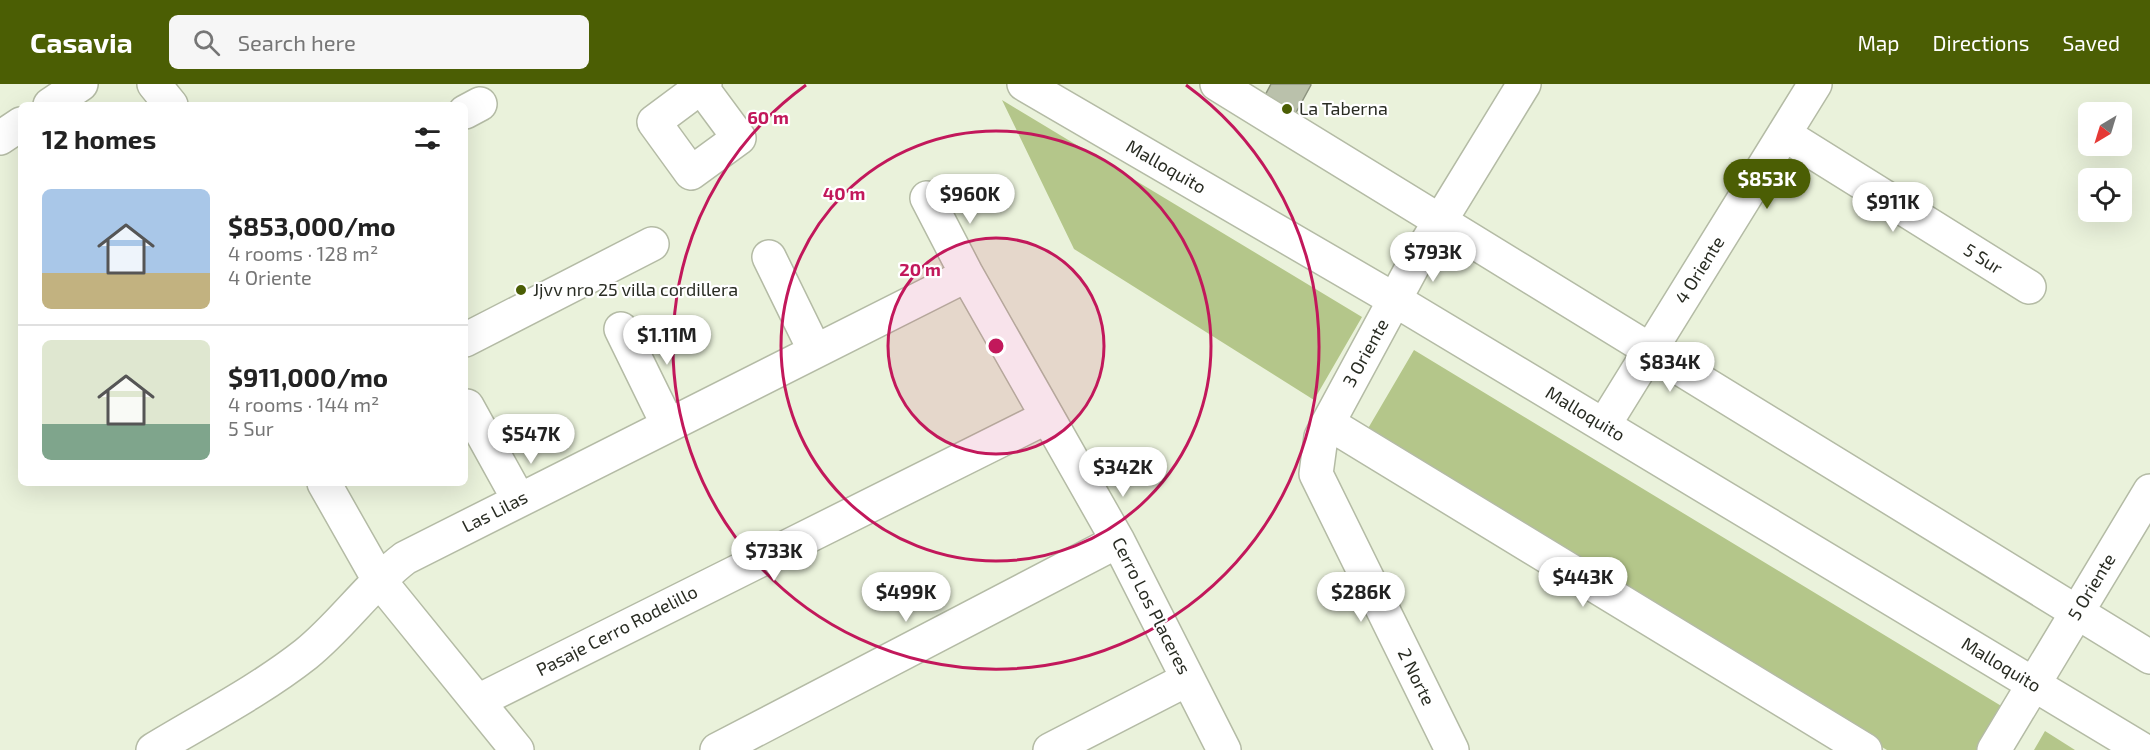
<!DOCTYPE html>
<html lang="en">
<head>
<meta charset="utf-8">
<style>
	:root { --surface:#fff; --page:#f6f6f6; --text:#222; --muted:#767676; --line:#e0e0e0; --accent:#4b5e04 }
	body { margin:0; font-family:"Exo 2",sans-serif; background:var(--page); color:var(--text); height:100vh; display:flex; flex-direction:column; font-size:22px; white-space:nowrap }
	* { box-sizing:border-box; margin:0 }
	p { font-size:20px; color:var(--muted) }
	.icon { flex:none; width:33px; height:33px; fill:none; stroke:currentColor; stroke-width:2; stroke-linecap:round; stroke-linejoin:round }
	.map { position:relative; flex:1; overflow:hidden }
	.drawer { position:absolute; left:18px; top:18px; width:450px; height:384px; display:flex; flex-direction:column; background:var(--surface); border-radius:9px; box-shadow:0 6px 24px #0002 }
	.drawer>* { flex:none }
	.needle { width:39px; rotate:218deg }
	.tools { position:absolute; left:2078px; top:18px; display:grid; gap:12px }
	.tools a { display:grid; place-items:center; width:54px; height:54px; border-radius:9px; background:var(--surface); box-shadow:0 6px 24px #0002; font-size:30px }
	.price { position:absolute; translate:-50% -51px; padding:0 14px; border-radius:21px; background:#fff; color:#222; font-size:20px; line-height:39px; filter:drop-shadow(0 2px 3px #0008) }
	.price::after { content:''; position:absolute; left:50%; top:36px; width:18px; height:14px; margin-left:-9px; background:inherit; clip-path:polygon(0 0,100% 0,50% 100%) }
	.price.active { background:var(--accent); color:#fff }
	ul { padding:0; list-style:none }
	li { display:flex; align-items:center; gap:18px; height:150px; padding:0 24px }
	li+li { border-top:2px solid var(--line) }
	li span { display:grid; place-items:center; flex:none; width:168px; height:120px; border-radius:9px; color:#555 }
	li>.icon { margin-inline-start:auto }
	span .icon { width:72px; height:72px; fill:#fffc; stroke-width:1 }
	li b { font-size:26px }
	h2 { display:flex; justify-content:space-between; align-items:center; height:72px; padding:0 24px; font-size:26px }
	header { display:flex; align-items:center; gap:36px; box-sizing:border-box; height:84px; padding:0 30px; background:var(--accent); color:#fff }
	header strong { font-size:28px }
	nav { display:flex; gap:33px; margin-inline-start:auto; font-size:21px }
	.search { width:420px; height:54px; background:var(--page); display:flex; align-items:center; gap:15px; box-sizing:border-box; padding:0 21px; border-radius:9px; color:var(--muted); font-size:22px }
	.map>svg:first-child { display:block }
	.green { fill:#b4c68a }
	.building { fill:#bac1ab; stroke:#8c937e; stroke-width:1.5 }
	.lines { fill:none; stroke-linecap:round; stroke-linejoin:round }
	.minor-casing { stroke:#b4bba5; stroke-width:36 }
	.minor { stroke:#fff; stroke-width:33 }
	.ring { fill:none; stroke:#c2185b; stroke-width:3 }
	.poi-dot { fill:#4b5e04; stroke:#fff; stroke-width:2 }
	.labels { text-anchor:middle; stroke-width:4.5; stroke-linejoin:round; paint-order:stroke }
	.poi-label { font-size:18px; fill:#292c23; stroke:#fff; text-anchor:start }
	.street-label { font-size:18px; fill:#292c23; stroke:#fff }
	.centre { fill:#c2185b; stroke:#fff; stroke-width:3 }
	.ring-label { font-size:18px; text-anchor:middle; font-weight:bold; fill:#c2185b; stroke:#fff; stroke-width:4.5; stroke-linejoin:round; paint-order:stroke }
</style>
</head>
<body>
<header>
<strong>Casavia</strong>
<div class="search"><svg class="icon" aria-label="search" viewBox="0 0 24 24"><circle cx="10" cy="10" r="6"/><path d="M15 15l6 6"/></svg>Search here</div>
<nav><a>Map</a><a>Directions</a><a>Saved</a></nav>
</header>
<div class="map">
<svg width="2150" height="666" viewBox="0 0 2150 666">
	<rect width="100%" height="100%" fill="#eaf2db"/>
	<!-- green -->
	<path class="green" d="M1002,16L1362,233L1314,316L1074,165Z
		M1414,266L2003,623L1979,666H1887L1363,353Z
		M2045,647L2075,666H2034Z"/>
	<!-- building -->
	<path class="building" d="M1271,0H1310L1311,1L1293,34L1262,17Z"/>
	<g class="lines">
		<!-- minor casing -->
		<g class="minor-casing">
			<path id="minor" d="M154,0L171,21
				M1024,0L1395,216L2143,666
				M1217,0L2150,573
				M702,4L739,54L691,89L654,38L705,0
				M50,21L81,0
				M465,28L480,20
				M1784,50L2029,203
				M0,54L21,40
				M927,114L967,191L1118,457L1224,666
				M769,173L815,267
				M621,245L668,341
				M465,256L652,160
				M467,322L519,416
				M1328,339L1865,666
				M1604,341L1815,0
				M324,399L379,496L517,666
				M478,617L1047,333
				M153,666C204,635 259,607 306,570C342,541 368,502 405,474L967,191
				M717,666L1118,457
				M1050,666L1188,595
				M1452,666L1316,390L1321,353L1328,339L1415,178L1524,0
				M1994,666L2150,407"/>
		</g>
		<!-- minor -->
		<use href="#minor" class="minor"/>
	</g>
	<!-- distance rings -->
	<circle cx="996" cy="262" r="108" fill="#c2185b" fill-opacity=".12"/>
	<g class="ring">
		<circle cx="996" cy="262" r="108"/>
		<circle cx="996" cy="262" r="215"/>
		<path d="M1186 1A323 323 0 1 1 806 1"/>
	</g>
	<!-- markers -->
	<g class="poi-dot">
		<circle cx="1287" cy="25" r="6"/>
		<circle cx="521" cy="206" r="6"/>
	</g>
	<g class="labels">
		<!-- poi labels -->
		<g class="poi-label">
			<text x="1299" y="31">La Taberna</text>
			<text x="533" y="212">Jjvv nro 25 villa cordillera</text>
		</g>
		<!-- street labels -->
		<g class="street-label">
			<text transform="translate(1166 83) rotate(30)" y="6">Malloquito</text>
			<text transform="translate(1983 175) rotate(32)" y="6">5 Sur</text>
			<text transform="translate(1700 186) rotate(-58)" y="6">4 Oriente</text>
			<text transform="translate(1366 269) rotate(-61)" y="6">3 Oriente</text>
			<text transform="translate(1585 330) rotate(31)" y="6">Malloquito</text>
			<text transform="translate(495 428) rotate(-27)" y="6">Las Lilas</text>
			<text transform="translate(2092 503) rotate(-59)" y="6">5 Oriente</text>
			<text transform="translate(1151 522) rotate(63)" y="6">Cerro Los Placeres</text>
			<text transform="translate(617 547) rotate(-27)" y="6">Pasaje Cerro Rodelillo</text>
			<text transform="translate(2001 581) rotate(31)" y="6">Malloquito</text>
			<text transform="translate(1416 593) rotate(64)" y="6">2 Norte</text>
		</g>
	</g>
	<circle cx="996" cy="262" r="9" class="centre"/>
	<g class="ring-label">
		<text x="768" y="40">60 m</text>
		<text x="844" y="116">40 m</text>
		<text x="920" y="192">20 m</text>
	</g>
</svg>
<div class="tools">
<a><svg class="needle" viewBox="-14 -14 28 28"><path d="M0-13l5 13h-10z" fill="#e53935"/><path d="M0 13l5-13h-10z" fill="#767676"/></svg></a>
<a><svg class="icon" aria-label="locate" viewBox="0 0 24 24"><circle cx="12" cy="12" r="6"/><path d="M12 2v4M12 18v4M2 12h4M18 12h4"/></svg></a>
</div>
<b class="price active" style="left:1767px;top:126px">$853K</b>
<b class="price" style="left:970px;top:141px">$960K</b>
<b class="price" style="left:1893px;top:149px">$911K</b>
<b class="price" style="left:1433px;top:199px">$793K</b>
<b class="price" style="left:667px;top:282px">$1.11M</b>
<b class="price" style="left:1670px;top:309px">$834K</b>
<b class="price" style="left:531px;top:381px">$547K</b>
<b class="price" style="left:1123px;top:414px">$342K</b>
<b class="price" style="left:774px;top:498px">$733K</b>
<b class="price" style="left:1583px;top:524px">$443K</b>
<b class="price" style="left:906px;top:539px">$499K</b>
<b class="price" style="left:1361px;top:539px">$286K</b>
<section class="drawer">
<h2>12 homes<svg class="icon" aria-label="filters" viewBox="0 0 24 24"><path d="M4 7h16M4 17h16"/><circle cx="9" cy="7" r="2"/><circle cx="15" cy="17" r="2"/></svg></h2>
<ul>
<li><span style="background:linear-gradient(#a9c7e8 70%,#c2b280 0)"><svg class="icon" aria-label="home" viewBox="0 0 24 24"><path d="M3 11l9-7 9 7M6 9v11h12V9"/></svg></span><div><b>$853,000/mo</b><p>4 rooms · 128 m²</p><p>4 Oriente</p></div></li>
<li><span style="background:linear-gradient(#dfe7d0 70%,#7fa58c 0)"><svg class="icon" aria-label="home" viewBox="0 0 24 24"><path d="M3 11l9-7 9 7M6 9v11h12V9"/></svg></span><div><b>$911,000/mo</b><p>4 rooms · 144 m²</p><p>5 Sur</p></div></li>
</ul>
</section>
</div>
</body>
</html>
